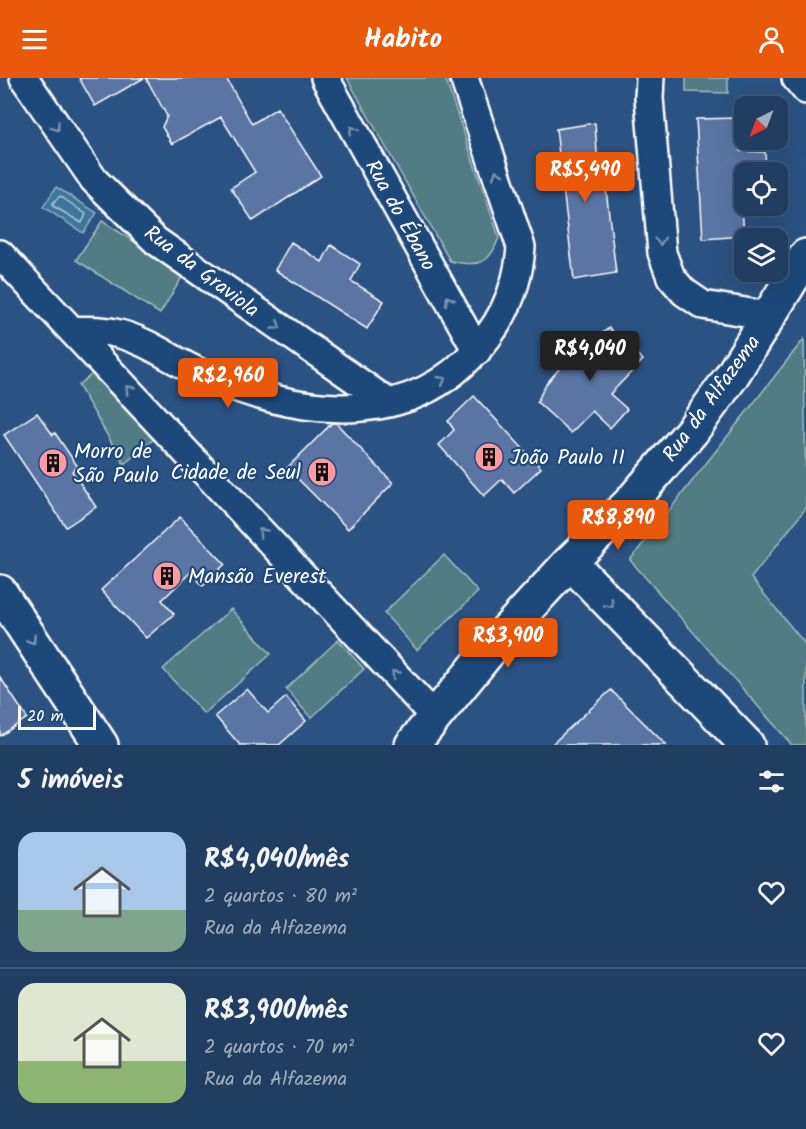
<!DOCTYPE html>
<html lang="pt">
<head>
<meta charset="utf-8">
<style>
	:root { --surface:#203e62; --page:#284568; --text:#f1f3f6; --muted:#a2aebe; --line:#3d5777; --accent:#ea580c }
	body { margin:0; font-family:Kalam,sans-serif; background:var(--page); color:var(--text); height:100vh; display:flex; flex-direction:column; font-size:22px; white-space:nowrap }
	* { box-sizing:border-box; margin:0 }
	p { font-size:20px; color:var(--muted) }
	.icon { flex:none; width:33px; height:33px; fill:none; stroke:currentColor; stroke-width:2; stroke-linecap:round; stroke-linejoin:round }
	.map { position:relative; height:667px; overflow:hidden }
	.panel { display:flex; flex-direction:column; background:var(--surface); flex:1 }
	.panel>* { flex:none }
	.needle { width:39px; rotate:222deg }
	.controls { position:absolute; left:734px; top:18px; display:grid; gap:12px }
	.controls a { display:grid; place-items:center; width:54px; height:54px; border-radius:12px; background:var(--surface); box-shadow:0 6px 24px #0002,0 0 0 2px var(--line); font-size:30px }
	.scale { position:absolute; left:18px; bottom:15px; width:78px; box-sizing:border-box; padding-left:6px; border:3px solid #fff; border-top:0; font-size:16px; line-height:21px; white-space:nowrap; color:#fff; -webkit-text-stroke:4px #1f4a7a; paint-order:stroke }
	.price { position:absolute; translate:-50% -51px; padding:0 14px; border-radius:6px; background:var(--accent); color:#fff; font-size:20px; line-height:39px; filter:drop-shadow(0 2px 3px #0008) }
	.price::after { content:''; position:absolute; left:50%; top:36px; width:18px; height:14px; margin-left:-9px; background:inherit; clip-path:polygon(0 0,100% 0,50% 100%) }
	.price.active { background:#222; color:#fff }
	ul { padding:0; list-style:none }
	li { display:flex; align-items:center; gap:18px; height:150px; padding:0 18px }
	li+li { border-top:2px solid var(--line) }
	li span { display:grid; place-items:center; flex:none; width:168px; height:120px; border-radius:18px; color:#555 }
	li>.icon { margin-inline-start:auto }
	span .icon { width:72px; height:72px; fill:#fffc; stroke-width:1 }
	li b { font-size:26px }
	h2 { display:flex; justify-content:space-between; align-items:center; height:72px; padding:0 18px; font-size:26px }
	header { display:flex; justify-content:space-between; align-items:center; height:78px; padding:0 18px; background:var(--accent); color:#fff; font-size:27px; font-weight:700 }
	.map>svg:first-child { display:block }
	.green { fill:#517b83; stroke:#a8bdc1; stroke-width:1.5 }
	.water { fill:#3e769a; stroke:#8badc2; stroke-width:1.5 }
	.lines { fill:none; stroke-linecap:round; stroke-linejoin:round }
	.shore { stroke:#b2c8d7; stroke-width:1.5 }
	.building { fill:#5a74a4; stroke:#fff; stroke-width:1.5 }
	.minor-casing { stroke:#fff; stroke-width:32 }
	.tertiary-casing { stroke:#fff; stroke-width:38 }
	.minor { stroke:#1f4a7a; stroke-width:27 }
	.tertiary { stroke:#1f4a7a; stroke-width:33 }
	.oneway { stroke:#7992af }
	.labels { text-anchor:middle; stroke-width:4.5; stroke-linejoin:round; paint-order:stroke }
	.street-label { font-size:21px; fill:#fff; stroke:#1f4a7a }
	.poi-label { font-size:21px; fill:#fff; stroke:#1f4a7a; text-anchor:start }
</style>
</head>
<body>
<header><svg class="icon" aria-label="menu" viewBox="0 0 24 24"><path d="M4 6h16M4 12h16M4 18h16"/></svg>Habito<svg class="icon" aria-label="person" viewBox="0 0 24 24"><circle cx="12" cy="8" r="4"/><path d="M4 21q1-7 8-7t8 7"/></svg></header>
<div class="map">
<svg width="806" height="667" viewBox="0 0 806 667">
	<rect width="100%" height="100%" fill="#2a5282"/>
	<filter id="ink" filterUnits="userSpaceOnUse"><feTurbulence type="fractalNoise" baseFrequency=".0167" numOctaves="2"/><feDisplacementMap in="SourceGraphic" scale="12" xChannelSelector="R" yChannelSelector="G"/><feConvolveMatrix kernelMatrix="1 2 1 2 8 2 1 2 1" color-interpolation-filters="sRGB"/></filter>
	<g filter="url(#ink)">
		<!-- green -->
		<path class="green" d="M347,0H445L499,159C490,187 478,189 450,183Z
			M686,0H728V15L686,14Z
			M102,143L184,196L160,236L76,182Z
			M804,261L806,430L751,500L806,567V667H792L630,482Z
			M95,294L155,360L124,386L78,307Z
			M444,477L478,514L417,572L384,535Z
			M231,531L271,576L204,636L163,591Z
			M338,562L364,591L311,640L286,611Z"/>
		<!-- water -->
		<path class="water" d="M56,109L97,135L83,155L43,129Z"/>
		<g class="lines">
			<!-- shore -->
			<path class="shore" d="M60,118L86,136L82,145L53,128V125Z"/>
		</g>
		<!-- building -->
		<path class="building" d="M79,0H144L95,28Z
			M146,0H226L252,46L277,30L321,98L253,143L231,110L255,94L221,39L172,66L162,49L167,38Z
			M739,40L740,73L765,74L766,94H744V114H741L744,158L703,161L696,41Z
			M595,45L599,104L605,103L616,195L574,202L556,51Z
			M291,164L322,184L331,167L360,186L351,203L384,223L367,251L275,192Z
			M609,250L643,282L610,316L627,331L610,350L592,333L571,355L537,324L546,306L566,283Z
			M474,318L541,390L514,415L502,401L484,418L439,367L454,352L448,343Z
			M37,335L53,357L55,355L78,389L72,393L96,429L66,449L4,357Z
			M332,345H336L393,405L348,451L287,390Z
			M180,439L225,486L203,508L191,494L162,522L174,536L146,560L101,512Z
			M0,599L27,640L0,658Z
			M247,611L268,635L286,619L306,643L279,667H240L215,638Z
			M611,612L666,667H551Z"/>
		<g class="lines">
			<!-- minor casing -->
			<g class="minor-casing">
				<path id="minor" d="M24,0L94,102L156,163L389,325
					M325,0L477,273
					M650,0L649,20L662,175L671,199L684,214L703,227L769,238
					M796,0L806,12
					M0,176L435,639
					M74,252C87,253 102,252 115,255C148,262 174,284 205,297C287,333 393,353 465,284C499,252 518,215 521,169L464,0"/>
			</g>
			<!-- tertiary casing -->
			<g class="tertiary-casing">
				<path id="tertiary" d="M570,484L747,667
					M0,514L101,667
					M412,667L498,562L570,484L630,425L692,353L731,299L806,178"/>
			</g>
			<!-- minor -->
			<use href="#minor" class="minor"/>
			<!-- tertiary -->
			<use href="#tertiary" class="tertiary"/>
		</g>
		<!-- one-way arrows -->
		<defs><path id="oneway-chevron" d="M-2-3.5L2.5 0L-2 3.5" fill="none" stroke-width="1.6" stroke-linecap="round" stroke-linejoin="round" transform="scale(1.5)"/></defs>
		<g class="oneway">
			<use href="#oneway-chevron" transform="translate(56 49) rotate(54)"/>
			<use href="#oneway-chevron" transform="translate(353 52) rotate(-119)"/>
			<use href="#oneway-chevron" transform="translate(497 96) rotate(-108)"/>
			<use href="#oneway-chevron" transform="translate(660 163) rotate(85)"/>
			<use href="#oneway-chevron" transform="translate(449 222) rotate(-119)"/>
			<use href="#oneway-chevron" transform="translate(277 248) rotate(34)"/>
			<use href="#oneway-chevron" transform="translate(442 302) rotate(-30)"/>
			<use href="#oneway-chevron" transform="translate(129 311) rotate(-133)"/>
			<use href="#oneway-chevron" transform="translate(262 454) rotate(-133)"/>
			<use href="#oneway-chevron" transform="translate(610 526) rotate(46)"/>
			<use href="#oneway-chevron" transform="translate(32 562) rotate(57)"/>
			<use href="#oneway-chevron" transform="translate(395 596) rotate(-133)"/>
		</g>
	</g>
	<!-- icons -->
	<defs>
		<g id="building-disc" transform="scale(1.5)"><circle r="9.5" fill="#ff9aa2" stroke="#1f4a7a"/><path d="M-4-6H4V6H1V3H-1V6H-4ZM-2.5-4.3h1.7v1.8h-1.7ZM.8-4.3h1.7v1.8H.8ZM-2.5-1h1.7V.8h-1.7ZM.8-1h1.7V.8H.8Z" fill="#111"/></g>
	</defs>
	<g fill-rule="evenodd">
		<use href="#building-disc" x="489" y="379"/>
		<use href="#building-disc" x="53" y="385"/>
		<use href="#building-disc" x="322" y="394"/>
		<use href="#building-disc" x="167" y="498"/>
	</g>
	<g class="labels">
		<!-- street labels -->
		<g class="street-label">
			<text transform="translate(401 137) rotate(61)" y="7">Rua do Ébano</text>
			<text transform="translate(202 193) rotate(37)" y="7">Rua da Graviola</text>
			<text transform="translate(711 320) rotate(-54)" y="7">Rua da Alfazema</text>
		</g>
		<!-- poi labels -->
		<g class="poi-label">
			<text x="74" y="380">Morro de<tspan x="74" dy="24">São Paulo</tspan></text>
			<text x="510" y="386">João Paulo II</text>
			<text x="301" y="401" text-anchor="end">Cidade de Seul</text>
			<text x="188" y="505">Mansão Everest</text>
		</g>
	</g>
</svg>
<div class="controls">
<a><svg class="needle" viewBox="-14 -14 28 28"><path d="M0-13l5 13h-10z" fill="#e53935"/><path d="M0 13l5-13h-10z" fill="#a2aebe"/></svg></a>
<a><svg class="icon" aria-label="locate" viewBox="0 0 24 24"><circle cx="12" cy="12" r="6"/><path d="M12 2v4M12 18v4M2 12h4M18 12h4"/></svg></a>
<a><svg class="icon" aria-label="layers" viewBox="0 0 24 24"><path d="M12 4l9 5-9 5-9-5zM3 14l9 5 9-5"/></svg></a>
</div>
<div class="scale">20 m</div>
<b class="price" style="left:585px;top:125px">R$5,490</b>
<b class="price active" style="left:590px;top:304px">R$4,040</b>
<b class="price" style="left:228px;top:331px">R$2,960</b>
<b class="price" style="left:618px;top:473px">R$8,890</b>
<b class="price" style="left:508px;top:591px">R$3,900</b>
</div>
<section class="panel">
<h2>5 imóveis<svg class="icon" aria-label="filters" viewBox="0 0 24 24"><path d="M4 7h16M4 17h16"/><circle cx="9" cy="7" r="2"/><circle cx="15" cy="17" r="2"/></svg></h2>
<ul>
<li><span style="background:linear-gradient(#a9c7e8 65%,#7fa58c 0)"><svg class="icon" aria-label="home" viewBox="0 0 24 24"><path d="M3 11l9-7 9 7M6 9v11h12V9"/></svg></span><div><b>R$4,040/mês</b><p>2 quartos · 80 m²</p><p>Rua da Alfazema</p></div><svg class="icon" aria-label="heart" viewBox="0 0 24 24"><path d="M12 20l-8-8c-3-5 5-10 8-4 3-6 11-1 8 4z"/></svg></li>
<li><span style="background:linear-gradient(#dfe7d0 65%,#8fb573 0)"><svg class="icon" aria-label="home" viewBox="0 0 24 24"><path d="M3 11l9-7 9 7M6 9v11h12V9"/></svg></span><div><b>R$3,900/mês</b><p>2 quartos · 70 m²</p><p>Rua da Alfazema</p></div><svg class="icon" aria-label="heart" viewBox="0 0 24 24"><path d="M12 20l-8-8c-3-5 5-10 8-4 3-6 11-1 8 4z"/></svg></li>
</ul>
</section>
</body>
</html>
